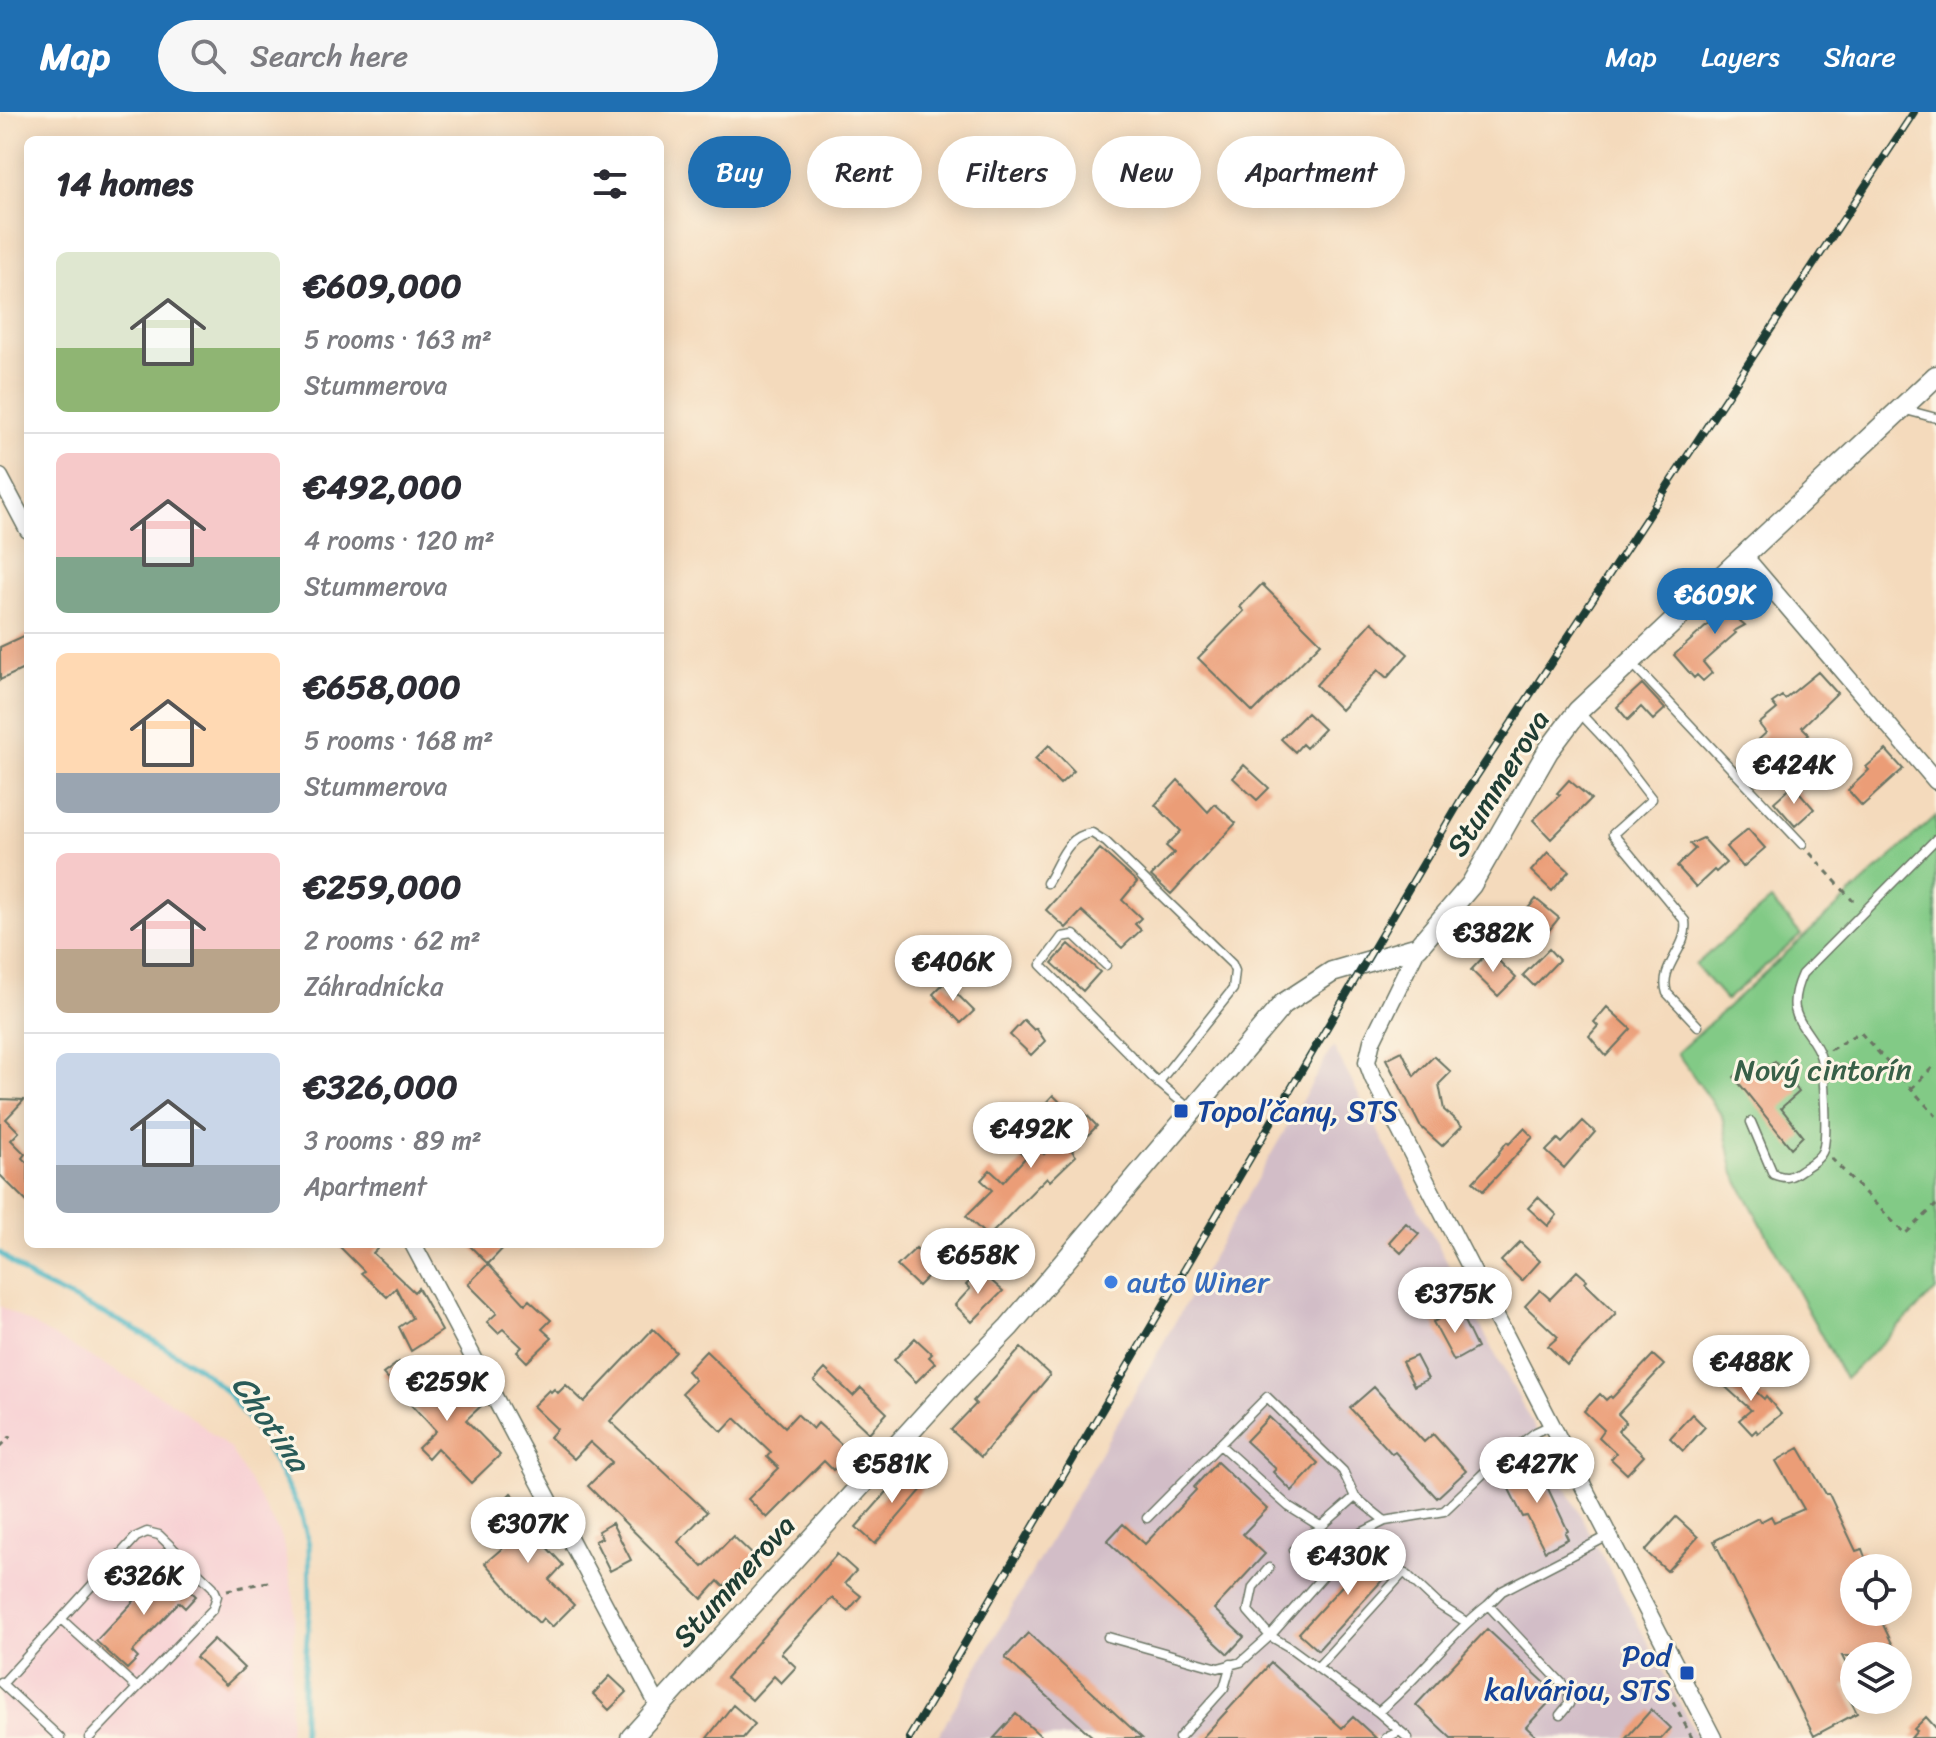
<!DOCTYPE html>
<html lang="en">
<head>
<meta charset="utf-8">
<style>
	:root { --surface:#fff; --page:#f7f7f7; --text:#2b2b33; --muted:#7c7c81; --line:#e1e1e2; --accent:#1f6fb2 }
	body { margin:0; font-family:Sriracha,sans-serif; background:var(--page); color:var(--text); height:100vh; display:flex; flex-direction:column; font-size:30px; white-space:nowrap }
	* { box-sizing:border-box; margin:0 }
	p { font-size:26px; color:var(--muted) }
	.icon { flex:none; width:44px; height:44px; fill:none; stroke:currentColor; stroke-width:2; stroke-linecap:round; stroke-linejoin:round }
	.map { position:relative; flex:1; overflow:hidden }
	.side { position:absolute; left:24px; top:24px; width:640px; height:1112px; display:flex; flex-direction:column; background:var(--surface); border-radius:12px; box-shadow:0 4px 20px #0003 }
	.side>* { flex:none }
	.guide { position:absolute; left:688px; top:24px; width:760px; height:72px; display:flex; gap:16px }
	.fabs { position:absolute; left:1840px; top:1442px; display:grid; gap:16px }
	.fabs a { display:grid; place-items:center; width:72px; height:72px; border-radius:50%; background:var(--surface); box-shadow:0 4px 20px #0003; font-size:40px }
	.price { position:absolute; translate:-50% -68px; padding:0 18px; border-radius:28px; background:#fff; color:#222; font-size:26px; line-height:52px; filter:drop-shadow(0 2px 4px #0008) }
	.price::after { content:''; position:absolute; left:50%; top:48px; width:24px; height:18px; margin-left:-12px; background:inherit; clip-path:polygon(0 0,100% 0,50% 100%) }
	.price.selected { background:var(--accent); color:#fff }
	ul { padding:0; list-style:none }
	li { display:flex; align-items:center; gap:24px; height:200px; padding:0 32px }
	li+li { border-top:2px solid var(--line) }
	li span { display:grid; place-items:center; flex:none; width:224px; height:160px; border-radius:12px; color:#555 }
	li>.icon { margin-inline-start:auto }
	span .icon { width:96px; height:96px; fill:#fffc; stroke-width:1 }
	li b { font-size:34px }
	h2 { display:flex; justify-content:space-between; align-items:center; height:96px; padding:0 32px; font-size:34px }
	.tag { padding:0 28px; border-radius:36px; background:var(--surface); box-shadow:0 4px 20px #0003; font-size:28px; line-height:72px }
	.tag.selected { background:var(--accent); color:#fff }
	header { display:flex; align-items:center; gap:48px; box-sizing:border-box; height:112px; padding:0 40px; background:var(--accent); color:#fff }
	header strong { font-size:38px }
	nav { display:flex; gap:44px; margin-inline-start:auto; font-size:28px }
	.search { width:560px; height:72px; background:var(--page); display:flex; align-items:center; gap:20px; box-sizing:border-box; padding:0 28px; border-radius:44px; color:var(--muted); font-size:30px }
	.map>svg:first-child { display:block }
	.built { fill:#f7cfd3 }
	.industrial { fill:#d2bdc7 }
	.green { fill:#82ca86; stroke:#50845d; stroke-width:2 }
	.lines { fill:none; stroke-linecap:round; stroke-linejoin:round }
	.stream { stroke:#48b5c3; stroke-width:5 }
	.building { fill:#eb9d77 }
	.service-casing { stroke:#6a7464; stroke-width:11 }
	.minor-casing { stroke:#6a7464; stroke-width:19 }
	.tertiary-casing { stroke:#6a7464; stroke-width:23 }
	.path { stroke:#6a7464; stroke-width:3; stroke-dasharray:6 6; stroke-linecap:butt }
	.service { stroke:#fff; stroke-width:8 }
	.minor { stroke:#fff; stroke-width:16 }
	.tertiary { stroke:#fff; stroke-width:20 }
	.rail-casing { stroke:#1f3d34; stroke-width:8 }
	.rail { stroke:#fcf5e5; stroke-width:5; stroke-dasharray:15; stroke-linecap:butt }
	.transit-dot { fill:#1a4fb4; stroke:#fcf5e5; stroke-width:3 }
	.shop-dot { fill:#3f7fe0; stroke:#fcf5e5; stroke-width:3 }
	.labels { text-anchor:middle; stroke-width:6; stroke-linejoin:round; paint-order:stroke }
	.street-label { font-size:30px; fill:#1f3d34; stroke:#fcf5e5 }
	.park-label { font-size:30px; fill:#386048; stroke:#fcf5e5 }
	.transit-label { font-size:30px; fill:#164399; stroke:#fcf5e5; text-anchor:start }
	.shop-label { font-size:30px; fill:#366cbe; stroke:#fcf5e5; text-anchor:start }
	.water-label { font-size:32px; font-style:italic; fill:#295b58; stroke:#fcf5e5 }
</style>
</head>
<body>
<header>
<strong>Map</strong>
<div class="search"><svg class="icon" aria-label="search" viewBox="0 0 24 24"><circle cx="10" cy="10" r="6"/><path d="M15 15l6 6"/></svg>Search here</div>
<nav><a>Map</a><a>Layers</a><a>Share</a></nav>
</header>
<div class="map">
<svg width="1936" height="1626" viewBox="0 0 1936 1626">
	<rect width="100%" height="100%" fill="#fcf5e5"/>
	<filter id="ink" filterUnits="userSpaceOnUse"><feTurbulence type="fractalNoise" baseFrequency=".0125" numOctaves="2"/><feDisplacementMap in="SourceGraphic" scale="16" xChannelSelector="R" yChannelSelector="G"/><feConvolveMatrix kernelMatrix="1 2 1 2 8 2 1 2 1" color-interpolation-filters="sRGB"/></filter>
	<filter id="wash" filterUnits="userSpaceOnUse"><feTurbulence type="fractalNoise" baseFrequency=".006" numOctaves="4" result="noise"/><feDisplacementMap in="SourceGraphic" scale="32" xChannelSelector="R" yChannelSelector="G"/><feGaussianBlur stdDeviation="1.8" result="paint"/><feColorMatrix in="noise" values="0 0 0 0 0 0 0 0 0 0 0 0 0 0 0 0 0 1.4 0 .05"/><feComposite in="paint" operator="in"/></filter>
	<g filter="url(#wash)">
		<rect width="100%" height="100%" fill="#f4dabc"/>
		<!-- built -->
		<path class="built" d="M0,1194L180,1295L231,1338L282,1426L295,1493L289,1626H0Z"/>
		<!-- industrial -->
		<path class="industrial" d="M1333,934L1698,1626H937Z"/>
		<!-- green -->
		<path class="green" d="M1936,704V1178L1845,1267L1734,1062L1722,1004L1677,941Z
			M1771,788L1801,823L1726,888L1695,853Z"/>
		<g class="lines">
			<!-- stream -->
			<path class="stream" d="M0,1141L33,1168L131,1215L199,1256L226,1279L259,1322L301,1400L309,1433L310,1493L303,1570V1626"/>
		</g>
		<g id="blocks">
			<!-- building -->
			<path class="building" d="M1262,472L1321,531L1253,600L1198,546L1244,499L1240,495Z
				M1747,478L1759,492L1740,509L1745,513L1734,519L1736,521L1703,550L1712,561L1703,569L1697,563L1694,566L1674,543Z
				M1372,510L1408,542L1387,566L1378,558L1341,598L1316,573Z
				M28,522V555L0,568V535Z
				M1818,560L1837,581L1802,615L1809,622L1803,627L1808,633L1787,652L1783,647L1758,668L1746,655L1750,652L1742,643L1766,621L1759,612L1777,597L1772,591L1782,584L1785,587Z
				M1642,572L1665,597L1653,608L1641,595L1628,608L1617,595Z
				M1307,601L1324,617L1306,636L1302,632L1295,640L1281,627Z
				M1049,633L1074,659L1060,672L1035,647Z
				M1886,638L1903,657L1862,694L1848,678L1869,658L1866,655Z
				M1244,653L1269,676L1257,688L1233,666Z
				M1178,668L1208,700L1215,692L1236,711L1171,782L1151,764L1174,741L1166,734L1181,719L1155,693Z
				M1569,668L1591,687L1551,727L1533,708L1560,683L1557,681Z
				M1793,673L1814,697L1795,714L1774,690Z
				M1748,717L1765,736L1743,755L1726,735Z
				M1703,726L1726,751L1716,760L1714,758L1696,775L1677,754L1695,737L1690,732Z
				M1100,737L1137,770L1122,788L1141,806L1135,812L1141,818L1122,836L1082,799L1066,816L1046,798Z
				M1548,740L1569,759L1552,779L1531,759Z
				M1536,787L1559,806L1542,827L1519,807Z
				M1069,832L1100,860L1083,879L1052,851Z
				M1549,837L1559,848L1534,874L1523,863Z
				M1489,839L1516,866L1498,884L1471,858Z
				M945,870L974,899L961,911L933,882Z
				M1607,895L1631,917L1606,944L1589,924L1598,914L1594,910Z
				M1024,908L1034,918L1036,916L1045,929L1031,943L1010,923Z
				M1402,939L1414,964L1434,944L1451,960L1439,972L1444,998L1462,1014L1442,1034L1420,1014L1386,947Z
				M1775,949L1799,980L1781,996L1803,1024L1791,1036L1734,965L1747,953L1757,965Z
				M1053,983L1070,1000L1072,998L1076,1002L1081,997L1097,1014L1072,1039L1076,1044L1050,1069L1047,1065L988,1125L966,1104L992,1078L981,1068L990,1058L1003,1070L1026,1045L1019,1039L1030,1028L1044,1042L1068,1019L1043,994Z
				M0,987L24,988L6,1007L19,1020L11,1028L25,1042L22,1046L28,1052V1091L0,1063Z
				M1583,1009L1595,1020L1564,1056L1546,1039L1558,1027L1562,1031Z
				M1524,1016L1533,1025L1483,1079L1473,1070L1500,1041L1499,1040L1507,1030L1509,1032Z
				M1538,1085L1557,1103L1548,1114L1528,1096Z
				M1406,1111L1419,1122L1401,1141L1389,1130Z
				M1520,1130L1540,1149L1522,1169L1501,1149Z
				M337,1132H382L373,1141L414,1180L418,1176L442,1219L411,1239L399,1215L412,1206L396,1176L387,1185L361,1161L364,1159Z
				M468,1132H507L488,1152Z
				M916,1136L936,1156L918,1174L897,1154Z
				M488,1152L525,1192L529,1188L551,1208L542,1217L552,1226L527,1250L517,1240L522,1235L503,1217L498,1221L487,1210L497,1201L468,1172Z
				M980,1159L1003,1179L972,1210L955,1193L970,1177L966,1173Z
				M1577,1159L1587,1168L1585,1171L1616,1201L1567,1253L1548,1234L1558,1225L1525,1194L1540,1178L1550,1187Z
				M1458,1197L1477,1236L1454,1249L1433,1210Z
				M653,1217L676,1240L610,1309L707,1400L678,1430L703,1455L733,1424L754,1444L724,1475L718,1469L702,1487L588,1374L612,1350L590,1330L574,1347L550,1325L557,1317L533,1294L549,1278L551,1280L554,1277L558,1281L566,1273L584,1290Z
				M915,1226L932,1242L929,1245L935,1251L916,1270L894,1248Z
				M1021,1236L1050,1263L981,1345L951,1318L976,1292L973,1289Z
				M706,1239L785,1315L797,1302L813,1317L818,1311L850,1340L833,1358L824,1349L767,1406L748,1387L779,1356L767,1345L771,1340L735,1306L722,1320L682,1281L695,1268L687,1259Z
				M1653,1243L1664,1253L1618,1302L1626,1310L1618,1319L1644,1344L1627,1362L1611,1347L1616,1341L1599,1325L1604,1318L1584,1299L1600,1282L1606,1288L1610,1284L1612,1286Z
				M1416,1244L1428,1267L1414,1274L1402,1250Z
				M399,1250L417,1277L430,1264L449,1284L470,1275L481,1294L466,1308L500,1343L471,1371L437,1336L428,1346L418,1336L436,1319L383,1262Z
				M1730,1256L1764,1287L1766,1284L1781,1302L1758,1321L1756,1318L1752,1322L1739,1308L1751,1298L1719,1269Z
				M825,1257L853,1284L861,1276L887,1301L869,1321L814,1269Z
				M1374,1275L1424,1330L1433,1322L1466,1359L1437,1386L1395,1340L1392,1342L1350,1296Z
				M1692,1302L1705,1315L1683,1339L1670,1326Z
				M1269,1305L1318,1351L1292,1379L1273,1360L1276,1357L1246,1329Z
				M1799,1336L1826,1382H1829L1856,1439L1862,1437L1869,1456H1854V1500H1877L1898,1544H1842L1854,1568L1843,1574L1857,1601L1814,1624L1714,1429L1758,1406L1760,1410L1771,1404L1774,1410L1804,1397L1776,1349Z
				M1535,1349L1568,1419L1565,1421L1568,1427L1545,1439L1527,1404L1523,1405L1503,1365Z
				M1217,1350L1267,1397L1243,1422L1265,1442L1214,1497L1244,1525L1228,1542L1107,1429L1123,1412L1145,1432L1196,1378L1194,1375Z
				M908,1356L914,1361L917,1358L930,1368L875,1432L856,1415Z
				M511,1381L529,1399L525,1403L548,1426L543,1431L563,1453L549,1468L574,1493L552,1515L543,1506L539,1511L526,1498L485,1451L513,1427L495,1409L500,1404L494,1398Z
				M1676,1405L1698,1425L1667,1459L1645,1439Z
				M612,1411L631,1448L610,1459L595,1429L602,1426L598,1419Z
				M1381,1431L1396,1446L1385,1458L1389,1461L1318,1538L1299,1521Z
				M837,1442L856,1459L845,1471L861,1484L848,1499L832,1486L781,1541L796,1555L781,1571L774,1564L752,1588L726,1566Z
				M165,1456L196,1484L185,1496L179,1490L132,1540L138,1546L127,1557L96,1529Z
				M1487,1517L1557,1582L1526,1615L1538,1626H1451L1416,1593Z
				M1028,1521L1142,1626H1094L1005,1546Z
				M214,1527L244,1556L226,1573L196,1545Z
				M1271,1551L1342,1616L1353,1605L1376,1626H1202Z
				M610,1564L627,1580L609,1598L593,1582Z
				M733,1593L755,1612L743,1626H707Z
				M1651,1598L1670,1616L1661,1626H1626Z
				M1016,1602L1043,1626H994Z
				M1926,1605L1936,1616V1626H1911L1917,1619L1914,1617Z"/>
		</g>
	</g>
	<g filter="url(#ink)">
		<use href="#blocks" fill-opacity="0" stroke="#6a7464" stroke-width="2"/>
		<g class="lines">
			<!-- service casing -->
			<g class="service-casing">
				<path id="service" d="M1902,297L1936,306
					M1631,550L1802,732
					M1578,599L1612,635L1652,687L1613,722L1685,809C1689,837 1658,854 1667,881L1698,914
					M1047,771C1060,751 1065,724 1092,721L1106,730L1232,852L1235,859L1233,877L1158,971
					M1106,853L1074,823L1062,825L1041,853L1152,965L1192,999
					M1751,1010L1773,1062C1786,1067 1790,1066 1801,1058C1809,1053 1820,1047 1823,1038C1828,1023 1824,962 1821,946C1816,927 1799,916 1795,897C1793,885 1797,873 1802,862L1936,727
					M1220,1333L1288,1394L1320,1414
					M1147,1406L1267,1285L1343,1359L1355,1385L1385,1409
					M1294,1438L1355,1385
					M123,1440L147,1461L172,1435
					M1269,1456L1253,1475L1248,1499L1270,1524L1289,1535L1378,1600L1408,1626
					M1488,1493L1502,1479L1610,1423
					M61,1507L137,1576
					M1108,1525L1218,1556L1241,1550L1270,1524L1361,1421L1385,1409L1444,1399L1489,1356L1536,1320L1551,1313
					M1317,1556L1404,1460L1439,1493L1466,1510
					M0,1570L60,1626
					M2,1572L136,1425L147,1420L159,1423L213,1475L217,1484L213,1497L89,1626
					M1378,1600C1418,1568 1447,1525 1488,1493L1569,1579V1592L1560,1603
					M1179,1626L1224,1576L1231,1552
					M1386,1626L1400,1619"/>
			</g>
			<!-- minor casing -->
			<g class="minor-casing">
				<path id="minor" d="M0,365L28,418
					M1744,444L1936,669
					M1418,835L1372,929L1367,950L1373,966L1713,1626
					M413,1132L659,1595"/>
			</g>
			<!-- tertiary casing -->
			<g class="tertiary-casing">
				<path id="tertiary" d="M631,1626L955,1270L1009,1215L1283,892L1332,860L1418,835L1471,773L1548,639L1578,599L1936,264"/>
			</g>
			<!-- path -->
			<path class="path" d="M1810,741L1853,789
				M1830,938L1860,920L1936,1004
				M1911,977L1936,952
				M1831,1046L1905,1122L1936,1093
				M0,1335L11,1324
				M227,1478L273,1469
				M1662,1568L1692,1626"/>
			<!-- service -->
			<use href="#service" class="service"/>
			<!-- minor -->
			<use href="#minor" class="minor"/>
			<!-- tertiary -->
			<use href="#tertiary" class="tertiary"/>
			<!-- rail casing -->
			<g class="rail-casing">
				<path id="rail" d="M909,1626L1462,686L1914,0"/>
			</g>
			<!-- rail -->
			<use href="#rail" class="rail"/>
		</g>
	</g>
	<!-- markers -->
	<g class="transit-dot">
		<rect x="1173" y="991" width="16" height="16" rx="4"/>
		<rect x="1679" y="1553" width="16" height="16" rx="4"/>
	</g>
	<circle class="shop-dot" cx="1111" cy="1170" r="8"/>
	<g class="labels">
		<!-- street labels -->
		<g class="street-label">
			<text transform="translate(1498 671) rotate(-58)" y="10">Stummerova</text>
			<text transform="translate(734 1469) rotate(-48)" y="10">Stummerova</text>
		</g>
		<!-- park labels -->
		<g class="park-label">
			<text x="1823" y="968">Nový cintorín</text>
		</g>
		<!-- transit labels -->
		<g class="transit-label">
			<text x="1197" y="1009">Topoľčany, STS</text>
			<text x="1671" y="1554" text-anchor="end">Pod<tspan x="1671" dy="34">kalváriou, STS</tspan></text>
		</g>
		<!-- shop labels -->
		<g class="shop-label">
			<text x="1127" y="1180">auto Winer</text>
		</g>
		<!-- water labels -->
		<g class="water-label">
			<text transform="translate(271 1311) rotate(55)" y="11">Chotina</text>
		</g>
	</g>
</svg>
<div class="fabs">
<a><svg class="icon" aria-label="locate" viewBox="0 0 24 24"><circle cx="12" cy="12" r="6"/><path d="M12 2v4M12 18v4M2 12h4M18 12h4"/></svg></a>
<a><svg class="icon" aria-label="layers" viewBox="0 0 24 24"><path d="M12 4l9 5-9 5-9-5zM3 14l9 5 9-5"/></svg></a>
</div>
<b class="price selected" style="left:1715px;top:524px">€609K</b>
<b class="price" style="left:1794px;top:694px">€424K</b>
<b class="price" style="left:1493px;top:862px">€382K</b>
<b class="price" style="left:953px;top:891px">€406K</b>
<b class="price" style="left:1031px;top:1058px">€492K</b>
<b class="price" style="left:978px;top:1184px">€658K</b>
<b class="price" style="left:1455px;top:1223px">€375K</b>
<b class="price" style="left:1751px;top:1291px">€488K</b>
<b class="price" style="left:447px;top:1311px">€259K</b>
<b class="price" style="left:892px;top:1393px">€581K</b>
<b class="price" style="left:1537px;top:1393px">€427K</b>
<b class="price" style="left:528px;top:1453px">€307K</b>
<b class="price" style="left:1348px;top:1485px">€430K</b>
<b class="price" style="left:144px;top:1505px">€326K</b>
<div class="guide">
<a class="tag selected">Buy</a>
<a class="tag">Rent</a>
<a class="tag">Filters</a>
<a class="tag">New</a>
<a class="tag">Apartment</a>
</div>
<section class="side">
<h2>14 homes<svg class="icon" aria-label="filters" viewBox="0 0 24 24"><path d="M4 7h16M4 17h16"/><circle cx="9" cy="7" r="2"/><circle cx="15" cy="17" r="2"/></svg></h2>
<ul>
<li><span style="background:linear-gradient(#dfe7d0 60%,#8fb573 0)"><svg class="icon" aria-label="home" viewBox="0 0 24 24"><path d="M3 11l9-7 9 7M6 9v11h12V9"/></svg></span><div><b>€609,000</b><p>5 rooms · 163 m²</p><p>Stummerova</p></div></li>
<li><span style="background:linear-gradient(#f6c9c9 65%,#7fa58c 0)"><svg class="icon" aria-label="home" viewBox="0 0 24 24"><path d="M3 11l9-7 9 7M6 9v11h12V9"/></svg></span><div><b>€492,000</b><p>4 rooms · 120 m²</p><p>Stummerova</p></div></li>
<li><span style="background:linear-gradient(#ffd9b3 75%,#9aa5b1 0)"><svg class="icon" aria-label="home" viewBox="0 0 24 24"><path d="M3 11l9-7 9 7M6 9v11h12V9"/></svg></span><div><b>€658,000</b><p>5 rooms · 168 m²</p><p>Stummerova</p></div></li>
<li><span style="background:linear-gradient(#f6c9c9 60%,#b9a48a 0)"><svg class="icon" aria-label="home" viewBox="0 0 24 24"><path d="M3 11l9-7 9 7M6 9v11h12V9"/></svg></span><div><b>€259,000</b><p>2 rooms · 62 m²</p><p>Záhradnícka</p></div></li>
<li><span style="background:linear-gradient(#c9d6e8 70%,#9aa5b1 0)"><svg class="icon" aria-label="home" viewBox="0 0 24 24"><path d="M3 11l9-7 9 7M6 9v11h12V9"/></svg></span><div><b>€326,000</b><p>3 rooms · 89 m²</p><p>Apartment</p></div></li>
</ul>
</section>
</div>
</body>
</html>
